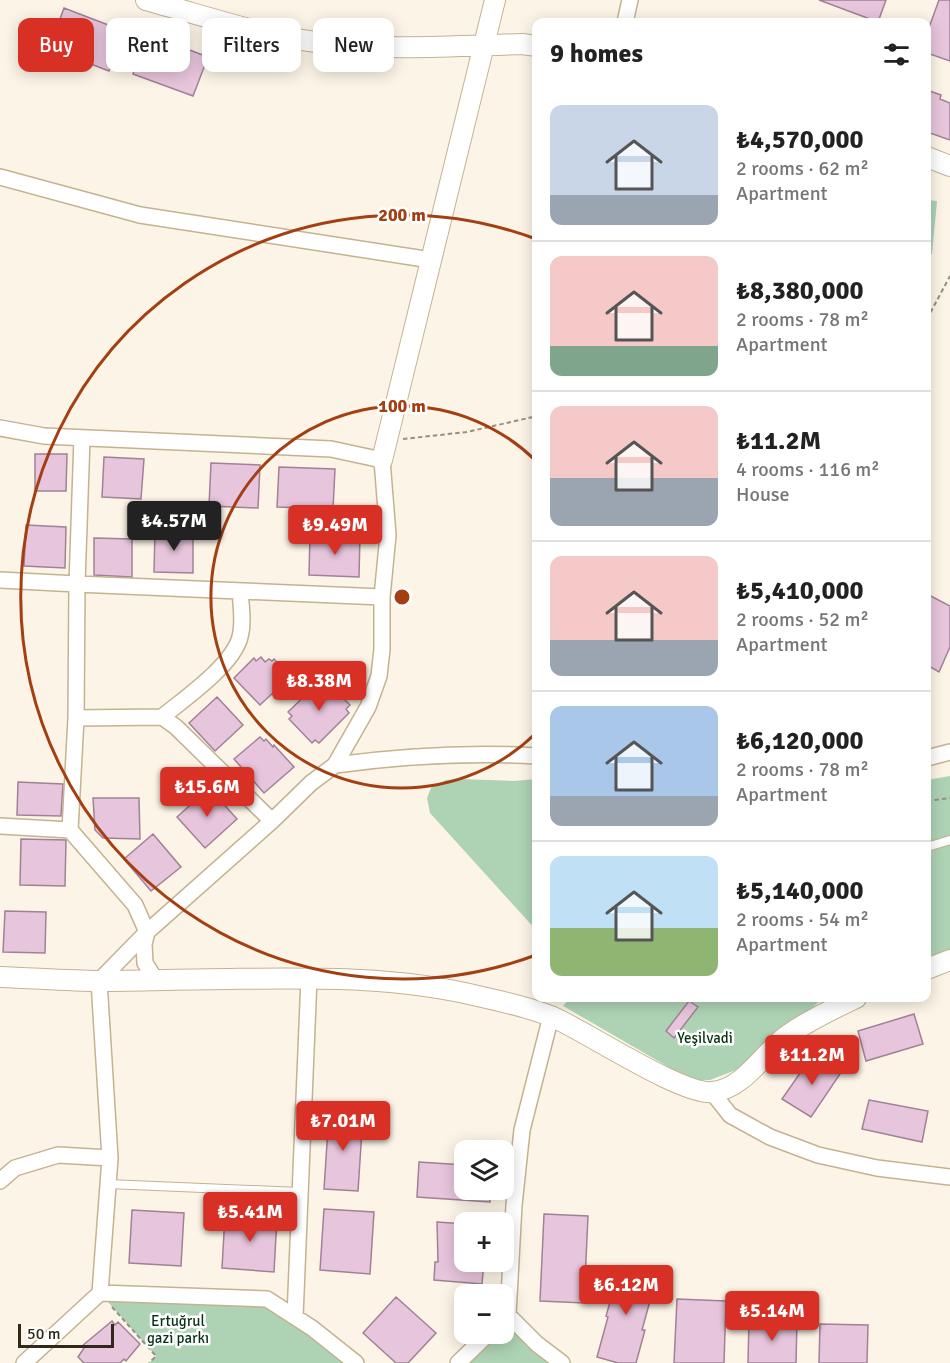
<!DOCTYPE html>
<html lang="en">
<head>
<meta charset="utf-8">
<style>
	:root { --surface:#fff; --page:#f6f6f6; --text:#222; --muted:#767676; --line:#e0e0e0; --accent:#d93025 }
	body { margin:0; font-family:Signika,sans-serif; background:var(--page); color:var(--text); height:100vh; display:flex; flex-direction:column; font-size:22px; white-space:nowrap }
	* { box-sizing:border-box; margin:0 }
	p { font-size:20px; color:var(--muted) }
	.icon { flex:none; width:33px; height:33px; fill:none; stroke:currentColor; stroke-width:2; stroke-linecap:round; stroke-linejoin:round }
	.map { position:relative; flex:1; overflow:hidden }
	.side { position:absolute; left:532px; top:18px; width:399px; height:984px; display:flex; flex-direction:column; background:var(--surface); border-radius:12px; box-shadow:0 3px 15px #0003 }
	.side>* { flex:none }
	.top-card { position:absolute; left:18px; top:18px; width:424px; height:54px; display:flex; gap:12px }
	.buttons { position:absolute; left:454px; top:1140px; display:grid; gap:12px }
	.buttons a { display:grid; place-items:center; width:60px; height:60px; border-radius:12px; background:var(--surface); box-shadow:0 3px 15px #0003; font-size:30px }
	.scale { position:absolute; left:18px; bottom:15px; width:96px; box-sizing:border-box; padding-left:6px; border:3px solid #2f281b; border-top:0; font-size:16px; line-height:21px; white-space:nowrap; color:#2f281b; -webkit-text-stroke:4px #fff; paint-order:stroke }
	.price { position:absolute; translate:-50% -51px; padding:0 14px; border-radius:6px; background:var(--accent); color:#fff; font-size:20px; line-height:39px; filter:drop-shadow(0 2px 3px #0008) }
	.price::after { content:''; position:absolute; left:50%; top:36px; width:18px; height:14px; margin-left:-9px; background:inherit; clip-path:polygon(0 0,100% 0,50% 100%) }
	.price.selected { background:#222; color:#fff }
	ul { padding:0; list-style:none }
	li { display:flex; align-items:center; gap:18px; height:150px; padding:0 18px }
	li+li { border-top:2px solid var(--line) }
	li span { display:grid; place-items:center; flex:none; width:168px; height:120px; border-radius:12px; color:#555 }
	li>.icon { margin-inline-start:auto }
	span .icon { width:72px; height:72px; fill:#fffc; stroke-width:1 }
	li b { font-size:26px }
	h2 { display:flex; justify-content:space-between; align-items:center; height:72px; padding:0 18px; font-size:26px }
	.tag { padding:0 21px; border-radius:12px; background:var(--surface); box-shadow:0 3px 15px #0003; font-size:21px; line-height:54px }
	.tag.selected { background:var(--accent); color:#fff }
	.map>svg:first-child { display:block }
	.green { fill:#aed3b4 }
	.building { fill:#e7c5dc; stroke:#a18196; stroke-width:1.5 }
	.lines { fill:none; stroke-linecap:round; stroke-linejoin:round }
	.service-casing { stroke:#c4b291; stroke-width:10 }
	.minor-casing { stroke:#c4b291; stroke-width:18 }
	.tertiary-casing { stroke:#c4b291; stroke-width:22 }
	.path { stroke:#968f82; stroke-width:2; stroke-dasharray:4.5 3; stroke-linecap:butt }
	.service { stroke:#fff; stroke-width:8 }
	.minor { stroke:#fff; stroke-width:15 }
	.tertiary { stroke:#fff; stroke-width:20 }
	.ring { fill:none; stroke:#a43f12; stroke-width:3 }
	.labels { text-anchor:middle; stroke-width:5; stroke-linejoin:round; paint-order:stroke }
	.park-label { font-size:15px; fill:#073215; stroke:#fff }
	.centre { fill:#a43f12; stroke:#fff; stroke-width:3 }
	.ring-label { font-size:18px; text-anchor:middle; font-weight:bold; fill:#a43f12; stroke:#fff; stroke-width:5; stroke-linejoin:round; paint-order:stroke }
</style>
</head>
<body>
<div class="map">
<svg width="950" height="1363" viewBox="0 0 950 1363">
	<rect width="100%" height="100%" fill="#fcf5e7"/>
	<!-- green -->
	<path class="green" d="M927,200L937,201L932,254H927Z
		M950,776V951L927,960V780Z
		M460,779L514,781L537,779V931L430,813L427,798L431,788L446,780Z
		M570,998H829L820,1001L736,1070L710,1080H691L563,1006Z
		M100,1293L267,1299L356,1363H149L156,1356Z
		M504,1318L562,1363H458L488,1334H504Z"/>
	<!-- building -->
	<path class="building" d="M819,0H886L878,22Z
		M939,0H950V61L927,53V33Z
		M64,8L124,31L109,71L49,48Z
		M147,34L208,57L193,96L133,74Z
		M927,90L941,95L940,99L950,103V140L927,132Z
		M35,454H67L66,491H35Z
		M104,457L144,459L141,499L102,497Z
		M211,463L260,465L258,508L209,506Z
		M279,467L335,469L333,509L277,507Z
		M26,525L66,527L65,568L24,566Z
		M155,531L193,532V573L154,572Z
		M310,534L360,536L359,577L309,575Z
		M94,538L132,539V577L94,575Z
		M927,594L950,606V647L939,672L927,665Z
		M261,657L265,662L269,659L272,661L274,659L279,664L281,662L293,674L260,705L234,678L254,658L256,661Z
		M326,681L350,705L346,709L349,713L319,743L315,740L312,743L289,719L292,716L288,712L319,682L322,685Z
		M217,697L243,725L215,751L189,723Z
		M260,737L264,741L266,739L273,747L274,745L294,767L264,793L234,759Z
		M18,782L63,784L61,816L17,815Z
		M209,788L237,819L205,848L177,817Z
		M93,798H139L140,839L103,838L95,830Z
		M153,834L181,867L151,891L124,859Z
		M21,839L66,840L65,886L20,885Z
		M5,911L46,912L45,953L3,952Z
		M689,1001L698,1007L674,1038L666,1031Z
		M914,1014L923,1044L866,1061L858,1031Z
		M814,1053L840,1074L811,1117L782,1099Z
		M869,1100L928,1111L922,1142L862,1129Z
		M329,1113L363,1115L358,1191L324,1189Z
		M419,1162L465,1165V1190H490V1202L417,1197Z
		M324,1209L374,1212L370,1274L320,1270Z
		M132,1210L184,1213L181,1266L129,1263Z
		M544,1214L588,1216L584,1303L540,1301Z
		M225,1215L277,1218L274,1272L222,1268Z
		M437,1222L465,1224V1262H484L482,1284L434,1280L435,1262H438Z
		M612,1267L656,1279L642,1330H645L636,1363H618L597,1357L608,1317L606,1316L610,1302L604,1300Z
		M396,1297L436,1333L408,1363H396L363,1333Z
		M677,1299L726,1301L724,1363H674Z
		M749,1320L797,1321L796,1363H748Z
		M112,1321L115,1325L118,1322L140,1344L126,1361L124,1359L120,1363H84L78,1357L84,1348L82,1346Z
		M820,1324L868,1325L867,1363H819Z"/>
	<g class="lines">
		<!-- service casing -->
		<g class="service-casing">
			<path id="service" d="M927,847L950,840
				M108,1184L301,1192"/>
		</g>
		<!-- minor casing -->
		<g class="minor-casing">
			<path id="minor" d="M625,22L630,0
				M0,177L140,215L431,260
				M0,428L44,436L331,449L382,460L388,535L382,597V649L379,676L368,707L335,765L311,783L272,821L147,932L99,981L110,1158L100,1293L24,1363
				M0,580L77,584L82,438
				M162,717C184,699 233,665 240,637C244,622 241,606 240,591
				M76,718L162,717L176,727L272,821
				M927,758L950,752
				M335,765C402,756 469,752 537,756
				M0,826L70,830L135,905L147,932L144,944L145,963L155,979
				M70,830L76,718L77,584L382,597
				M712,1092L730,1115L770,1137L818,1155L877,1168L950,1177
				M0,1181L15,1168L58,1155L110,1158
				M100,1293L267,1299L312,1328L356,1363
				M508,1315L537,1344L562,1363
				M295,1317L309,978
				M504,1318L508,1315L514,1205L522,1130L551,1016
				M458,1363L488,1334"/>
		</g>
		<!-- tertiary casing -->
		<g class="tertiary-casing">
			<path id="tertiary" d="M146,0C202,15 259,35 316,42C384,51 453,46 522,44L537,46
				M927,157L950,166
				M382,460L495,0
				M927,969L950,960
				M0,977C33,978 67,981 100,981C143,981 186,979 228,979C315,978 397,976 482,997C505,1002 531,1008 553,1017C587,1032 683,1096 713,1092C745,1088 764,1052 788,1035C809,1020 833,1009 856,998"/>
		</g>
		<!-- path -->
		<path class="path" d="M927,319L950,276
			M403,439L467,432L537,416
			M927,801L950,798
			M112,1307L156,1356L149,1363"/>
		<!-- service -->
		<use href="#service" class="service"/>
		<!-- minor -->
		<use href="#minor" class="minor"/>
		<!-- tertiary -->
		<use href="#tertiary" class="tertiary"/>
	</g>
	<!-- distance rings -->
	<g class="ring">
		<path d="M536 733A191 191 0 1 1 536 461"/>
		<path d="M536 955A382 382 0 1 1 536 239"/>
	</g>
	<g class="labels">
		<!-- park labels -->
		<g class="park-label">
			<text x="705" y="1043">Yeşilvadi</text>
			<text x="178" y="1326">Ertuğrul<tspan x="178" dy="17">gazi parkı</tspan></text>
		</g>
	</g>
	<circle cx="402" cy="597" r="9" class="centre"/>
	<g class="ring-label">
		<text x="402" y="221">200 m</text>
		<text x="402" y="412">100 m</text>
	</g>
</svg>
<div class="buttons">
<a><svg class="icon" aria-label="layers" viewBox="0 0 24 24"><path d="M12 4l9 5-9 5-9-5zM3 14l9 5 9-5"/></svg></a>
<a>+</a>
<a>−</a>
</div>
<div class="scale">50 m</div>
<b class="price selected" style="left:174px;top:552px">₺4.57M</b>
<b class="price" style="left:335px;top:556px">₺9.49M</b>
<b class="price" style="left:319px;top:712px">₺8.38M</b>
<b class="price" style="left:207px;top:818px">₺15.6M</b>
<b class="price" style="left:812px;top:1086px">₺11.2M</b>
<b class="price" style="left:343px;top:1152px">₺7.01M</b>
<b class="price" style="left:250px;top:1243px">₺5.41M</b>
<b class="price" style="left:626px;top:1316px">₺6.12M</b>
<b class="price" style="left:772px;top:1342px">₺5.14M</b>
<div class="top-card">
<a class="tag selected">Buy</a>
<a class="tag">Rent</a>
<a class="tag">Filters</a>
<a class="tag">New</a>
</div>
<section class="side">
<h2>9 homes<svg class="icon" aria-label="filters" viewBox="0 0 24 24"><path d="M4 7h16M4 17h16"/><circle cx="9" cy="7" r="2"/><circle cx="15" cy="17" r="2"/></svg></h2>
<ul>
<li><span style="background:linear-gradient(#c9d6e8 75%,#9aa5b1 0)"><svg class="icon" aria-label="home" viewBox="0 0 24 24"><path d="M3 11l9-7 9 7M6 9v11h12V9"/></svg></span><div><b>₺4,570,000</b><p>2 rooms · 62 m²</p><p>Apartment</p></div></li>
<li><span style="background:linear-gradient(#f6c9c9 75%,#7fa58c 0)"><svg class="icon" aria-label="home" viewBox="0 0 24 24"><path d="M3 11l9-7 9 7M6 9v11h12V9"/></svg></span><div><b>₺8,380,000</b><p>2 rooms · 78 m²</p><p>Apartment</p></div></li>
<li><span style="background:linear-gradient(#f6c9c9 60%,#9aa5b1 0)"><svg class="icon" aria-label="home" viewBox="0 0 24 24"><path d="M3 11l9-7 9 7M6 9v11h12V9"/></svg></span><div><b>₺11.2M</b><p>4 rooms · 116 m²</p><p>House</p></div></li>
<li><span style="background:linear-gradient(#f6c9c9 70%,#9aa5b1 0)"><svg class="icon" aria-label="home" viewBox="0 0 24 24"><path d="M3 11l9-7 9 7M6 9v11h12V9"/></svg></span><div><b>₺5,410,000</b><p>2 rooms · 52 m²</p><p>Apartment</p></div></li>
<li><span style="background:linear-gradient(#a9c7e8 75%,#9aa5b1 0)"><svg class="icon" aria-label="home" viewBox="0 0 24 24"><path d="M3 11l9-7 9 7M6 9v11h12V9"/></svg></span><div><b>₺6,120,000</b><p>2 rooms · 78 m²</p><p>Apartment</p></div></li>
<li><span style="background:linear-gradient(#bfe0f5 60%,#8fb573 0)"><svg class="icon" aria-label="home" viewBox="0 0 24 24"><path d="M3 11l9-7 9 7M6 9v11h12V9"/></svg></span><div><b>₺5,140,000</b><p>2 rooms · 54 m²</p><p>Apartment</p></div></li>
</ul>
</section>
</div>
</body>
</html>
